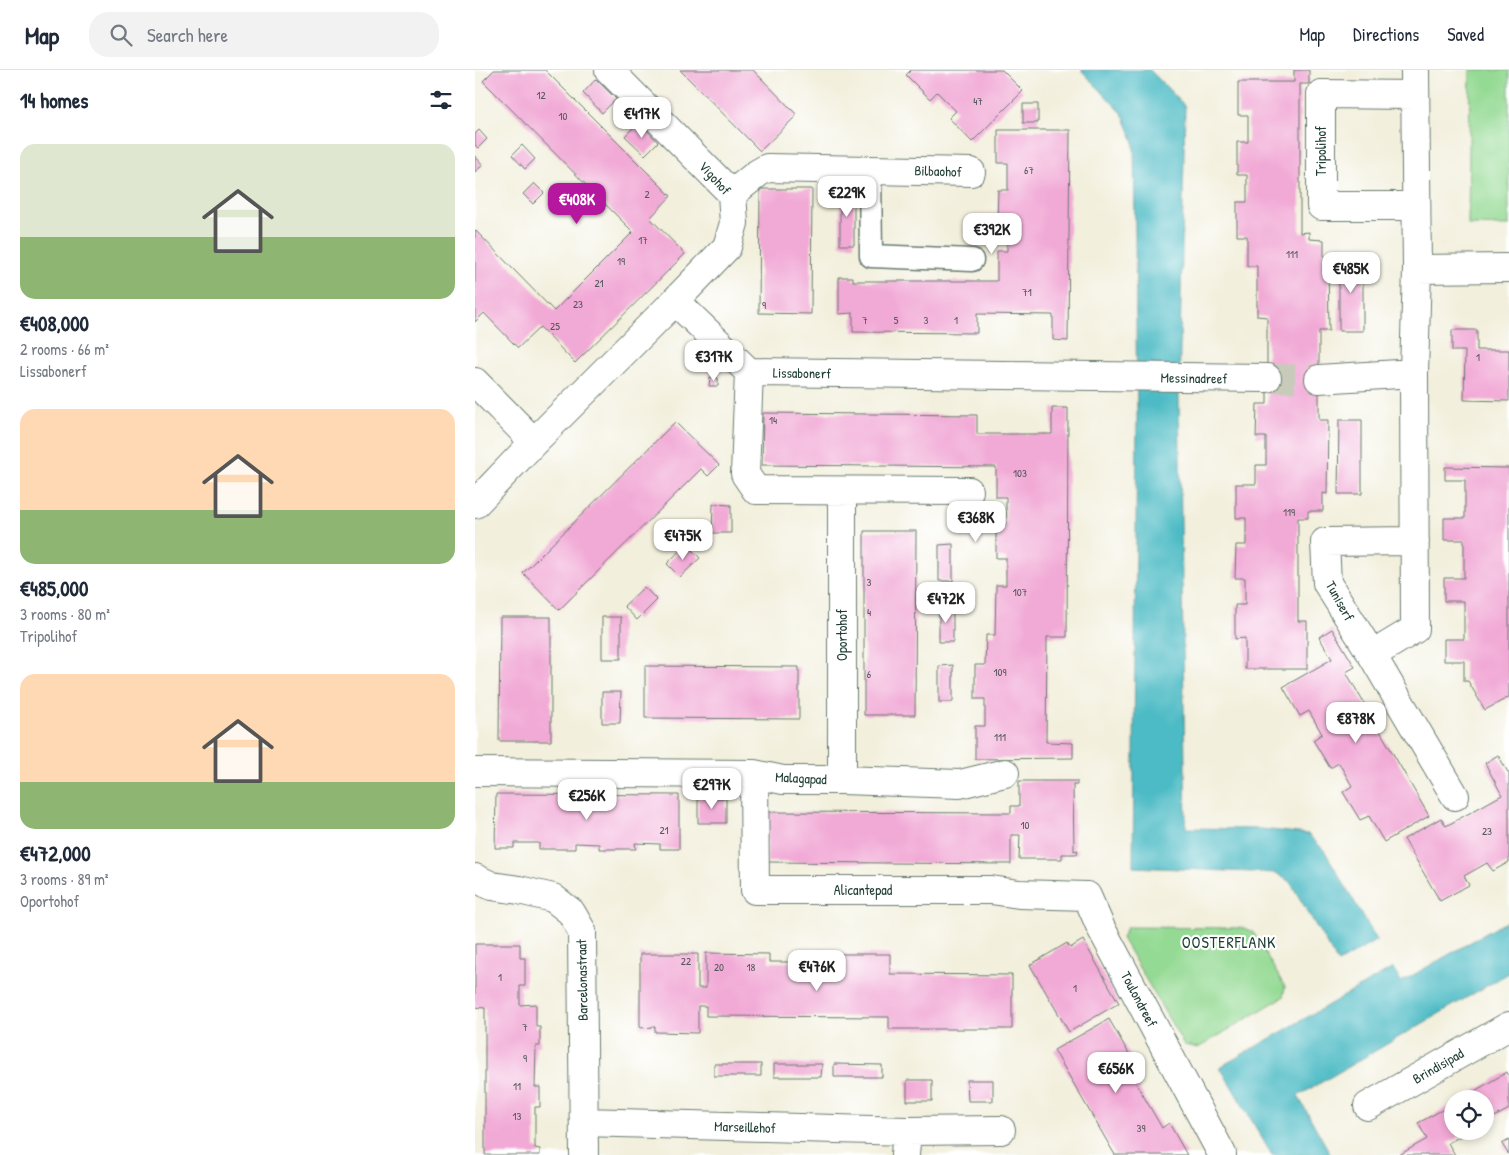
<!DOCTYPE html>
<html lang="en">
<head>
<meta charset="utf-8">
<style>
	:root { --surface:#fff; --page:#f2f2f3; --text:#1f2937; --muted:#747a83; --line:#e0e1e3; --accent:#b5179e }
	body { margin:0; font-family:"Patrick Hand",sans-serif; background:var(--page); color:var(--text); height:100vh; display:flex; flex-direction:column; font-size:19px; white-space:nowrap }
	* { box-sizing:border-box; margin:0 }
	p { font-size:16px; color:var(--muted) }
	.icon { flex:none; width:28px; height:28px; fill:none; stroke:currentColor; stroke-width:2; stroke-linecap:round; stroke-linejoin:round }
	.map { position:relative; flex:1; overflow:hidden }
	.details { display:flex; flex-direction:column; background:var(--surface); width:475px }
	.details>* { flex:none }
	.tools { position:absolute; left:969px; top:1020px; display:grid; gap:10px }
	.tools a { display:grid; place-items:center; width:50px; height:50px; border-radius:50%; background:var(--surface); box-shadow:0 2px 8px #0003; font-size:25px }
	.price { position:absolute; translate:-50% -42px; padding:0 11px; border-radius:10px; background:#fff; color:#222; font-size:16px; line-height:32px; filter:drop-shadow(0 1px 2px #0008) }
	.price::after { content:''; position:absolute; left:50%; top:30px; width:15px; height:11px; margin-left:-8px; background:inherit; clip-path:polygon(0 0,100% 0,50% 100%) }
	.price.selected { background:var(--accent); color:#fff }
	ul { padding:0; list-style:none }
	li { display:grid; align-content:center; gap:10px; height:265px; padding:0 20px }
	li span { display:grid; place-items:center; height:155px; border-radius:15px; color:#555 }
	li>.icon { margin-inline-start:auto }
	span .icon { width:90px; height:90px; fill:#fffc; stroke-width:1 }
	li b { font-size:21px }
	h2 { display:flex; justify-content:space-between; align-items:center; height:60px; padding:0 20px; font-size:21px }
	header { display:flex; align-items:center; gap:30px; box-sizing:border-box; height:70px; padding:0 25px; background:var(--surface); border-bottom:1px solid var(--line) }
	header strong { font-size:24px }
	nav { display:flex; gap:28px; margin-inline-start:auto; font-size:18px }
	.search { width:350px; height:45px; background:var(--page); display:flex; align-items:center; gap:12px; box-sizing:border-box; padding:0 18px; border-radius:20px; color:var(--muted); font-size:19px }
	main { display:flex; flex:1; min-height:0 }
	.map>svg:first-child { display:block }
	.green { fill:#95da94; stroke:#5a8c64 }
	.water { fill:#4dbbc5; stroke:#367c7c }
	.building { fill:#f1a9d5 }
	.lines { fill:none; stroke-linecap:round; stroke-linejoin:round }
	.minor-tunnel { stroke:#c8cbba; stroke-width:28; stroke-dasharray:28 14; stroke-linecap:butt }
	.service-casing { stroke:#697b6f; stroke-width:25 }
	.minor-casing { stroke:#697b6f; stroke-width:30 }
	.service { stroke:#fff; stroke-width:22 }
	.minor { stroke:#fff; stroke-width:28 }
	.labels { text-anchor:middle; stroke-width:4.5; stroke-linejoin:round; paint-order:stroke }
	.number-label { font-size:11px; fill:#54585c }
	.street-label { font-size:14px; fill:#1f3d34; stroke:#fff }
	.quarter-label { font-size:16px; letter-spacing:1px; fill:#1f3d34; stroke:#fff }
</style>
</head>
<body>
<header>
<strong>Map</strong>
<div class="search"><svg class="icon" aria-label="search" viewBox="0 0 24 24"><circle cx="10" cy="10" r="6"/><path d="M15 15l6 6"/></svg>Search here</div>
<nav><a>Map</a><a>Directions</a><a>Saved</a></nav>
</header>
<main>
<section class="details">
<h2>14 homes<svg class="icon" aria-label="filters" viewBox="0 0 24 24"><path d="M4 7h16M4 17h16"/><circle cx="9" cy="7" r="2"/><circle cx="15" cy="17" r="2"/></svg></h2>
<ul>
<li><span style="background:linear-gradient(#dfe7d0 60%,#8fb573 0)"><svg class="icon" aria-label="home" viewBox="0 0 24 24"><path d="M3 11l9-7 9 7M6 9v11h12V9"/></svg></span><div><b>€408,000</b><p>2 rooms · 66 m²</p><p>Lissabonerf</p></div></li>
<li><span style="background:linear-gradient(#ffd9b3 65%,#8fb573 0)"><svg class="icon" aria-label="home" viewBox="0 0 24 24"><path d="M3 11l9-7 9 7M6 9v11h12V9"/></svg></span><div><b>€485,000</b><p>3 rooms · 80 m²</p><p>Tripolihof</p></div></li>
<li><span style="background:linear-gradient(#ffd9b3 70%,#8fb573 0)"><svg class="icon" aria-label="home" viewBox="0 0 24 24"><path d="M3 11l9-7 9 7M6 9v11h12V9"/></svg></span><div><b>€472,000</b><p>3 rooms · 89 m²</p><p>Oportohof</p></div></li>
</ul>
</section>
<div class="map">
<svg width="1034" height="1085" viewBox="0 0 1034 1085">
	<rect width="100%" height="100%" fill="#fff"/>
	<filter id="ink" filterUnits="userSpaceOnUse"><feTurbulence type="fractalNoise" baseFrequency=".02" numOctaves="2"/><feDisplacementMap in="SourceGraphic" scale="10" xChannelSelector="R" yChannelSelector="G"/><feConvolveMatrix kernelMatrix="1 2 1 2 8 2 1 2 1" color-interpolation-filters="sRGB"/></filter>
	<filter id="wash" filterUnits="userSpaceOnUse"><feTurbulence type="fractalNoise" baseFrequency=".0096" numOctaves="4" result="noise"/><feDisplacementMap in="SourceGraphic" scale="20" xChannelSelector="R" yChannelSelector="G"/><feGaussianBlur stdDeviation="1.12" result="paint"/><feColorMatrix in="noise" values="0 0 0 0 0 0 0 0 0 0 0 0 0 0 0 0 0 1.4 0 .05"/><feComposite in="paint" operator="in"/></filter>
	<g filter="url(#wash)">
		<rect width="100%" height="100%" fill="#f2efdc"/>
		<!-- green -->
		<path class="green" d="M995,0H1034V156L993,155Z
			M652,857L769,858L778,862L810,917L808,927L723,978L709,975L647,868Z"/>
		<!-- water -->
		<path class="water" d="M606,0H675L710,36L704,326L711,758L786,759L833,764L849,780L902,870L863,893L815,812L801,803L658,797L662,346L659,72L647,43Z
			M1034,850V903L823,1026L856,1085H797L745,997L918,898L926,912Z"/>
		<g id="blocks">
			<!-- building -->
			<path class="building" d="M19,0H70L196,126L175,148L210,184L100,293L65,257L43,278L9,243L0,252V160L79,241L158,162L8,11Z
				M205,0H278L322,45L285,81Z
				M436,0H527L548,21L497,72L474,48L481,41L462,22L455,29L431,5Z
				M819,0H834V14H825V163L834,162V169L849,170V187H853L854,261H844V350H853L852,424L848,423V441H833V448H823V551H832V599H770V568L760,569V535H770V508H760L761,475H771V448H761V414H781V395H791V367H781L782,334H792V247L782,246V196H772V166H762V132H772V105H762V72H773V45H763V12H819Z
				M121,9L141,29L127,43L108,23Z
				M548,34H563V53H548Z
				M164,52L183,72L170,85L150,66Z
				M4,60L12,69L3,78L0,75V64Z
				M523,60H595L593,271L578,270V245L502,244V263L378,262V243L364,244V207H378V211H522V181H532V154H522L523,120H533V93H523Z
				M47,75L60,89L50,99L37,85Z
				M0,86L8,95L0,102Z
				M59,113L69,123L58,134L48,124Z
				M285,119H337L336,244L284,243Z
				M365,120H379V175H365Z
				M864,187L888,188V261H864Z
				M977,260H1002V280H1034V331L989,330L990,281H977Z
				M235,307L243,308V316H234Z
				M577,338H593L592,567H572L571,672L598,673V688L500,689V656H510V629H500V595H510L511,565H520L521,515H531V488H521V454H531V427H521V397L287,395L288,343L502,345V364H577Z
				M864,350H887V424H863Z
				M200,352L244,395L233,406L226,399L84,540L48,503Z
				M970,397L1034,398V627L1010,640L993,611H989V591H969V569H989V531H969V508H989V470H969V448H990V410H970Z
				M238,434L256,435V463H237Z
				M389,461H441L440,645H389Z
				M211,474L225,488L205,507L192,494Z
				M478,474V511H464V475Z
				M169,517L182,530L162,550L149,536Z
				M464,535H478V572H464Z
				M25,547H76V671H24Z
				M127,547H146V589H127Z
				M857,559L880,597L871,602L954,746L909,772L894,746L885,750L868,722L877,716L864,693L855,698L838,670L847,664L834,641L825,646L808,617L857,589L844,567Z
				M478,595V632H464V596Z
				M170,596L324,597V649L170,648Z
				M127,622H146L145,653H127Z
				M1023,685L1034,704V792L1018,801L1012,793L989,806L994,815L965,831L929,769L966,748L971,756L1027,725L1010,693Z
				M544,711H602V715H598L599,781L603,780L602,784H587V789H544L545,765H536V794L292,792L293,742L536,743V736H544Z
				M21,724L204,725V779H185V774L160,773L161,779H124V774L100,773V779H64V773H39V778H20Z
				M223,728H251V753H223Z
				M608,870L644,933L594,962L555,895L592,873L595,878Z
				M0,874H45V888H50V916H45V935L61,934V957H65V976H61L60,1017H65V1037H60V1078L65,1079V1085H10V938L0,937Z
				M231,883L294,884V892H352V884H415V904L537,905V959H414V947L231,946V936H223V963L180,962V957L165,958V884H223V918H231Z
				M634,949L665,1003L658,1008L687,1058L694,1053L712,1085H640L579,980Z
				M239,994H286V1006H239Z
				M299,994H347L346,1007H299Z
				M359,994L407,995V1007H359Z
				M1032,1002L1034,1006V1039L1010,1052V1029H986Z
				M432,1010H457V1031H432Z
				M492,1010H518V1031H493Z
				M978,1034V1061H995L973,1073L980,1085H924L952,1069L943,1053Z
				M1034,1070V1085L1027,1074Z"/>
		</g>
	</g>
	<g filter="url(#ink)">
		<use href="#blocks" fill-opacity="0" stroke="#697b6f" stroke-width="1"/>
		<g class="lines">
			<!-- minor-tunnel -->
			<path class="minor-tunnel" d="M792,308L844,309"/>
			<!-- service casing -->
			<g class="service-casing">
				<path id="service" d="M395,99L396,186L497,190"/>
			</g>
			<!-- minor casing -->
			<g class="minor-casing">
				<path id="minor" d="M134,0L257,124L259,153L252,177L200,231
					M940,0L942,199L939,303L940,559L897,585L980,726
					M940,25L846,24V136H941
					M257,124L283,103L292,98L496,102
					M942,199L1034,198
					M274,302L270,404L281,420L494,421
					M844,309L939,303
					M0,312L59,372
					M0,434L59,372L200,231L274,302L792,308
					M897,585L852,513L850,472L940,471
					M0,702L279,704L308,710H367L485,714L530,703
					M279,704L280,820H516L544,824L612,826L626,858L747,1084
					M367,710V421
					M0,808L17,816L44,820L78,828L96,842L107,861L109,1085
					M893,1036L1034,956
					M109,1052L432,1061L430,1085
					M432,1061L526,1060"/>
			</g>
			<!-- service -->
			<use href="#service" class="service"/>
			<!-- minor -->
			<use href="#minor" class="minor"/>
		</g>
	</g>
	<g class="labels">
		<!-- number labels -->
		<g class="number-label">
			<text x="66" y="29">12</text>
			<text x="503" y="35">47</text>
			<text x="88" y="50">10</text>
			<text x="554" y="104">67</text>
			<text x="172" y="128">2</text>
			<text x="168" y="174">17</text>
			<text x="817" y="188">111</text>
			<text x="146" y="195">19</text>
			<text x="124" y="217">21</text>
			<text x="552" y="226">71</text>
			<text x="103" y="238">23</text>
			<text x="289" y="239">9</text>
			<text x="390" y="254">7</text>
			<text x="421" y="254">5</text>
			<text x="451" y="254">3</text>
			<text x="481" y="254">1</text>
			<text x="80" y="260">25</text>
			<text x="1003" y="291">1</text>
			<text x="298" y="354">14</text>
			<text x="545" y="407">103</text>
			<text x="814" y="446">119</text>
			<text x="394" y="516">3</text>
			<text x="545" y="526">107</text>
			<text x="394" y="546">4</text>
			<text x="525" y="606">109</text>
			<text x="394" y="608">6</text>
			<text x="525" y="671">111</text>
			<text x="550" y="759">10</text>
			<text x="189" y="764">21</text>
			<text x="1012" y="765">23</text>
			<text x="211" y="895">22</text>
			<text x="244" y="901">20</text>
			<text x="276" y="901">18</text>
			<text x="25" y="911">1</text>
			<text x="600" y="922">1</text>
			<text x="50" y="961">7</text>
			<text x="50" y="992">9</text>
			<text x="42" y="1020">11</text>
			<text x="42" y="1050">13</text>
			<text x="666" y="1062">39</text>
		</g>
		<!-- street labels -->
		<g class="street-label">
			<text transform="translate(846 81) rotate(-90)" y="5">Tripolihof</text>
			<text transform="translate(463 101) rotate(2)" y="5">Bilbaohof</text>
			<text transform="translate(240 108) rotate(48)" y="5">Vigohof</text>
			<text transform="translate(327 303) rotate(1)" y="5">Lissabonerf</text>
			<text transform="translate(719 308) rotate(1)" y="5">Messinadreef</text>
			<text transform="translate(865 531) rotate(61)" y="5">Tuniserf</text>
			<text transform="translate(367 565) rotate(-90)" y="5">Oportohof</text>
			<text transform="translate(326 708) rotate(3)" y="5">Malagapad</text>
			<text x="388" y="825">Alicantepad</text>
			<text transform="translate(107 910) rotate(-91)" y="5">Barcelonastraat</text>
			<text transform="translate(664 929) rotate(62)" y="5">Toulondreef</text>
			<text transform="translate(963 996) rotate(-30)" y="5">Brindisipad</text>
			<text transform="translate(270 1057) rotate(2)" y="5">Marseillehof</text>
		</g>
		<!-- quarter labels -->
		<g class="quarter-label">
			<text x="754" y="878">OOSTERFLANK</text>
		</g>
	</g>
</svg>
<div class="tools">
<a><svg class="icon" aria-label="locate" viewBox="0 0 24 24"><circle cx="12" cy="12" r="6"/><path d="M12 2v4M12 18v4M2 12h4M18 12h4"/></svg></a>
</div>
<b class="price" style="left:167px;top:69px">€417K</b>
<b class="price" style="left:372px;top:148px">€229K</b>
<b class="price selected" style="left:102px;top:155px">€408K</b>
<b class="price" style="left:517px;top:185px">€392K</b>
<b class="price" style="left:876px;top:224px">€485K</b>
<b class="price" style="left:239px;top:312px">€317K</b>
<b class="price" style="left:501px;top:473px">€368K</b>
<b class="price" style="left:208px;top:491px">€475K</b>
<b class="price" style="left:471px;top:554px">€472K</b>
<b class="price" style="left:881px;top:674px">€878K</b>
<b class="price" style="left:237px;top:740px">€297K</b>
<b class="price" style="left:112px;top:751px">€256K</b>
<b class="price" style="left:342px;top:922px">€476K</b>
<b class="price" style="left:641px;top:1024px">€656K</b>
</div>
</main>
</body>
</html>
